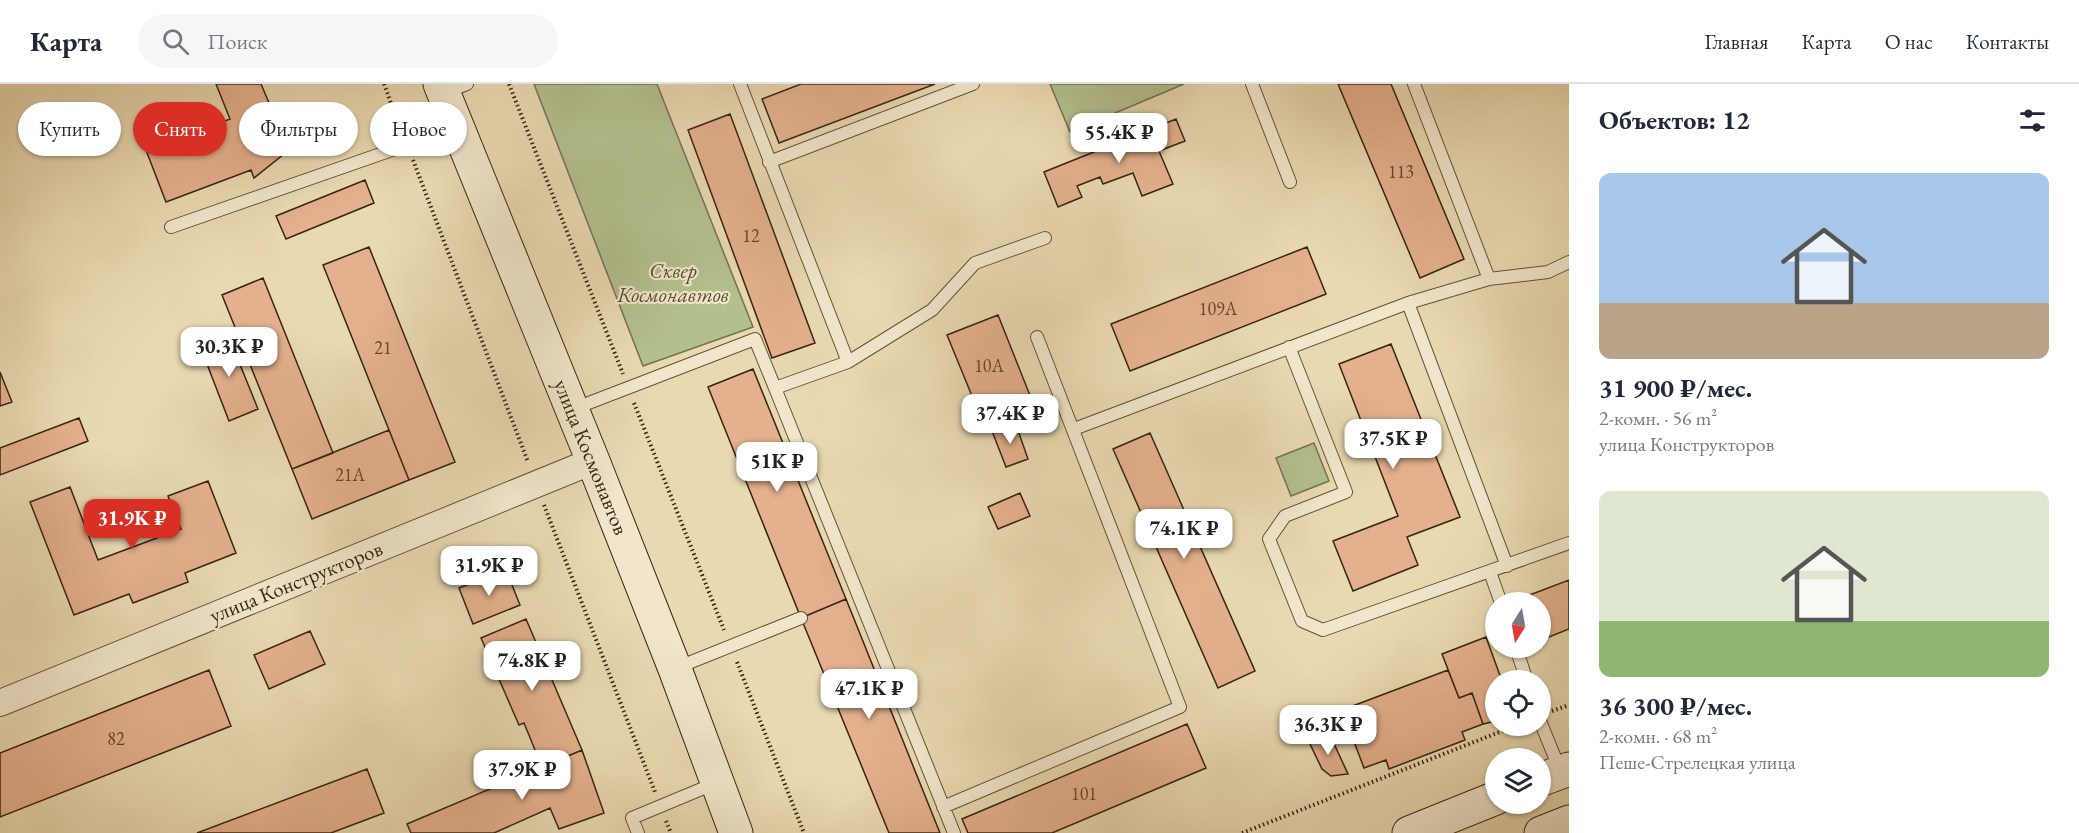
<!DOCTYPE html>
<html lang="ru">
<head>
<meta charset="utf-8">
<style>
	:root { --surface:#fff; --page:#f6f6f7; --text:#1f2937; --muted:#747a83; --line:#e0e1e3; --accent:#d93025 }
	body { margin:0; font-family:"EB Garamond",serif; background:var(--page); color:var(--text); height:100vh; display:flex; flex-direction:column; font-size:22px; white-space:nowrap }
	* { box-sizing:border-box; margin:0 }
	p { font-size:20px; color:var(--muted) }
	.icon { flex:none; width:33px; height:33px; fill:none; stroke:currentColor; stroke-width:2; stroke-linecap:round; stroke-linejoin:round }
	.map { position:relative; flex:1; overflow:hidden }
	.details { display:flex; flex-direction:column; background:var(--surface); width:510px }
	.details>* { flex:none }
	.hud { position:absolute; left:18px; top:18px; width:570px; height:54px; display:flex; gap:12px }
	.needle { width:39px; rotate:191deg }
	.controls { position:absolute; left:1485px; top:508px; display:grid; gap:12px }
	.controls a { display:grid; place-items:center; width:66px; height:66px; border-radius:50%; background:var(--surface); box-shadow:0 2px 4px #0004; font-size:30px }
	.price { position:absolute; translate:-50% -51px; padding:0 14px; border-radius:12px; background:#fff; color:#222; font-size:20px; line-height:39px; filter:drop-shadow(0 2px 3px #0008) }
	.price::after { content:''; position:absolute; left:50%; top:36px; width:18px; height:14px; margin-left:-9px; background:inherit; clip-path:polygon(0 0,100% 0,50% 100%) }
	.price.active { background:var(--accent); color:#fff }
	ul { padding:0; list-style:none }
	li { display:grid; align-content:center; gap:12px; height:318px; padding:0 30px }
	li span { display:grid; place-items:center; height:186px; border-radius:12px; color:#555 }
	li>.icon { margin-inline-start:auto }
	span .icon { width:108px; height:108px; fill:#fffc; stroke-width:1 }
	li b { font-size:26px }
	h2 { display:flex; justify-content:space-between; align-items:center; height:72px; padding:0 30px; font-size:26px }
	.chip { padding:0 21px; border-radius:27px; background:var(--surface); box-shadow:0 2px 4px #0004; font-size:21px; line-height:54px }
	.chip.active { background:var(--accent); color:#fff }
	header { display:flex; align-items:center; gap:36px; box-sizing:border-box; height:84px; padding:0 30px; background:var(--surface); border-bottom:2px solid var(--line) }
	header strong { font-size:28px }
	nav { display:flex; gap:33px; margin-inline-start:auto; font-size:21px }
	.search { width:420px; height:54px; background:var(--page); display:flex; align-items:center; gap:15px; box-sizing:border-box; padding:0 21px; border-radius:33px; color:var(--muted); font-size:22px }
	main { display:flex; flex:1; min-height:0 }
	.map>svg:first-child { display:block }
	.green { fill:#b3c08e; stroke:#75724f; stroke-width:1.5 }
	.building { fill:#e4b08d; stroke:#372410; stroke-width:1.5 }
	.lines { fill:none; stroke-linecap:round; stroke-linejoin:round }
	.lane-casing { stroke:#645138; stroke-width:14 }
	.street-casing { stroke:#645138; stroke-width:28 }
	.secondary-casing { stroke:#372410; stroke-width:35 }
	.path { stroke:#372410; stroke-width:4; stroke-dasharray:1.5 3; stroke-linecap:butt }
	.lane { stroke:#f1e6cc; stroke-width:12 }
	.street { stroke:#f1e6cc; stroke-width:26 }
	.secondary { stroke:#f1e6cc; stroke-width:33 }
	.labels { text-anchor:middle; stroke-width:4.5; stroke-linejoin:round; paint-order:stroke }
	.number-label { font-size:18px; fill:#62472f }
	.park-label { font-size:21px; font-style:italic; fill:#564b30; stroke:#f1e6cc }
	.street-label { font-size:21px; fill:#372410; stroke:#f1e6cc }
</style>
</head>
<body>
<header>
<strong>Карта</strong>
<div class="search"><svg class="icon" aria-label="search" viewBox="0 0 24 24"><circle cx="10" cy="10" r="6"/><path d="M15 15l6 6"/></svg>Поиск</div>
<nav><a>Главная</a><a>Карта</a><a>О нас</a><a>Контакты</a></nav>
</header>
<main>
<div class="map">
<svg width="1569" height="749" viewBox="0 0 1569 749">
	<rect width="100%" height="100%" fill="#e9d9b1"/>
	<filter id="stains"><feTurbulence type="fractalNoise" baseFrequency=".00333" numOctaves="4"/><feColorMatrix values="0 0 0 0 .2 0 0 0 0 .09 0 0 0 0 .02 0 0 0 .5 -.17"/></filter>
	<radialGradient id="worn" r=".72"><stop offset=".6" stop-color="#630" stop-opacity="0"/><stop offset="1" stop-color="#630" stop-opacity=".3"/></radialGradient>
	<!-- green -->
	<path class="green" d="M534,0H657L753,243L643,282Z
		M1050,0H1184L1070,48Z
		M1314,359L1329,397L1291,412L1276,374Z"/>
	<!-- building -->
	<path class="building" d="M216,0H261L289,66L254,94L251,86L166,118L144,61L165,52L167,59L230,35Z
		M801,0H935L779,59L762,15Z
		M1338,0H1391L1464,175L1420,194Z
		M730,30L815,259L772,274L688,46Z
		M1176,35L1185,57L1159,67L1173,100L1142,112L1133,89L1103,100L1100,93L1077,102L1082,113L1058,123L1044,88Z
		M365,96L374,119L286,155L276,132Z
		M369,163L455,378L409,396L323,181Z
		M1307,163L1326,210L1130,287L1111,240Z
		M263,194L333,369L292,385L222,211Z
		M998,231L1031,314L981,334L947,251Z
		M228,251L258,325L229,337L200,262Z
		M1391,260L1460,433L1407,453L1418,481L1353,507L1333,457L1398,432L1339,280Z
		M753,285L846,515L801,534L708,303Z
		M0,288L12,318L0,322Z
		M79,334L88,357L0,391V364Z
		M1015,338L1028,375L1006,383L992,347Z
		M389,346L409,396L312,435L292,385Z
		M1150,349L1255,587L1218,604L1113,365Z
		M208,397L236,469L185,489L188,498L133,519L129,510L74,531L30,418L70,403L98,476L181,445L168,412Z
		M1020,409L1030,432L998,445L988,423Z
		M506,486L520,521L473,540L459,504Z
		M1569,496V545L1544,555L1540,545V519H1530L1527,512Z
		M846,515L940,749H889L801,534Z
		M526,535L582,666L542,683L524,639L519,641L481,554Z
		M310,547L325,580L269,605L254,571Z
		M1486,553L1502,597H1496V637L1483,640L1472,609L1459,614L1442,570Z
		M209,586L231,642L0,733V669Z
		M1448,586L1459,614L1472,609L1483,640L1462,648L1465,656L1389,685L1386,676L1364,684L1342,626Z
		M1187,640L1206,684L1052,749H968L962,735Z
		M1330,651L1348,690L1331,692L1322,685L1309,658Z
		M582,666L604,729L559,745L550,724L494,749H411L407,740Z
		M367,685L384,729L331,749H197Z"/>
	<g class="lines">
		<!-- lane casing -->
		<g class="lane-casing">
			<path id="lane" d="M740,0L848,278
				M1252,0L1290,98
				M1414,0L1489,195
				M444,9L467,0
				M769,78L973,0
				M171,143L455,44
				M1408,219L1507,482
				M1289,263L1346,408L1285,432L1269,455L1302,537L1323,546L1569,459
				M775,304L954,749
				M573,325L755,255L775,304L848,278L932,226L975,179L1045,154
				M1074,345L1408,219L1489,195L1548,188L1569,178
				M1490,488L1501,519
				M1516,564L1527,597
				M676,584L801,534
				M1540,637L1560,686
				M943,723L1180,623L1037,253
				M638,749L632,734L716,699"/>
		</g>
		<!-- street casing -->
		<g class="street-casing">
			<path id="street" d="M0,619L593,377"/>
		</g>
		<!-- secondary casing -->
		<g class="secondary-casing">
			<path id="secondary" d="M440,0L593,377L675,585L736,749
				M1540,696L1569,685
				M1409,749L1496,714
				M1541,749L1569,738"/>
		</g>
		<!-- path -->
		<path class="path" d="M384,0L400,44
			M509,0L623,290
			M413,76L528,378
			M634,319L724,546
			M544,421L655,708
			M737,578L804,749
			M1552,627L1569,621
			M666,737L671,749
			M1242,749L1515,642"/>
		<!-- lane -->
		<use href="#lane" class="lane"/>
		<!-- street -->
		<use href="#street" class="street"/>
		<!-- secondary -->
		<use href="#secondary" class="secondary"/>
	</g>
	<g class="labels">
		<!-- number labels -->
		<g class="number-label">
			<text x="1401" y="94">113</text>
			<text x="751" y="158">12</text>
			<text x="1218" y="231">109А</text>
			<text x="383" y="270">21</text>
			<text x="989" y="288">10А</text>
			<text x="350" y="397">21А</text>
			<text x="116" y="661">82</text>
			<text x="1084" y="716">101</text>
		</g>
		<!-- park labels -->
		<g class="park-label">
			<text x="673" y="194">Сквер<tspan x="673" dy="24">Космонавтов</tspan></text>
		</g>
		<!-- street labels -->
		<g class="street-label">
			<text transform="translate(591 373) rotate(68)" y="7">улица Космонавтов</text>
			<text transform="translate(296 498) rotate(-22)" y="7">улица Конструкторов</text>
		</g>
	</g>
	<rect width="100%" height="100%" filter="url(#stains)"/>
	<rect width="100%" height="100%" fill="url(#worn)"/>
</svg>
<div class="controls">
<a><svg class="needle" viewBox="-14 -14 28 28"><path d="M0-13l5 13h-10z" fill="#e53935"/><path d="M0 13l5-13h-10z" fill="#747a83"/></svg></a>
<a><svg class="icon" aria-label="locate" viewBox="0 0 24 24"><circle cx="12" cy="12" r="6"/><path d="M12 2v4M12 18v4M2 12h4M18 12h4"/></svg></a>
<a><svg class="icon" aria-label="layers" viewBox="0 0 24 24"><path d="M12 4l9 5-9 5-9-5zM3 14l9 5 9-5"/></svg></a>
</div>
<b class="price" style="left:1119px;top:80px">55.4K ₽</b>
<b class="price" style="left:229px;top:294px">30.3K ₽</b>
<b class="price" style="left:1010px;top:361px">37.4K ₽</b>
<b class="price" style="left:1393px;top:386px">37.5K ₽</b>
<b class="price" style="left:777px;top:409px">51K ₽</b>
<b class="price active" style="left:132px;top:466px">31.9K ₽</b>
<b class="price" style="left:1184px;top:476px">74.1K ₽</b>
<b class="price" style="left:489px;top:513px">31.9K ₽</b>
<b class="price" style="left:532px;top:608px">74.8K ₽</b>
<b class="price" style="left:869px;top:636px">47.1K ₽</b>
<b class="price" style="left:1328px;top:672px">36.3K ₽</b>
<b class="price" style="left:522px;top:717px">37.9K ₽</b>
<div class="hud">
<a class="chip">Купить</a>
<a class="chip active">Снять</a>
<a class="chip">Фильтры</a>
<a class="chip">Новое</a>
</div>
</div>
<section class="details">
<h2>Объектов: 12<svg class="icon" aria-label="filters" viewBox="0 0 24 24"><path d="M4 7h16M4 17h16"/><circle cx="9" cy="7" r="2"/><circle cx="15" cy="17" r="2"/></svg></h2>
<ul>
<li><span style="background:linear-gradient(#a9c7e8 70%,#b9a48a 0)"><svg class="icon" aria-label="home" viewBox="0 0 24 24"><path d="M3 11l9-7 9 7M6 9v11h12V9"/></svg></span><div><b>31 900 ₽/мес.</b><p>2-комн. · 56 m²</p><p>улица Конструкторов</p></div></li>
<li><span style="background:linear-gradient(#dfe7d0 70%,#8fb573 0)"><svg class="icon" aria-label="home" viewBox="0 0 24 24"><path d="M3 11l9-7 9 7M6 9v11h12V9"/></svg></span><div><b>36 300 ₽/мес.</b><p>2-комн. · 68 m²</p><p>Пеше-Стрелецкая улица</p></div></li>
</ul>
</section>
</main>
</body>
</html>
